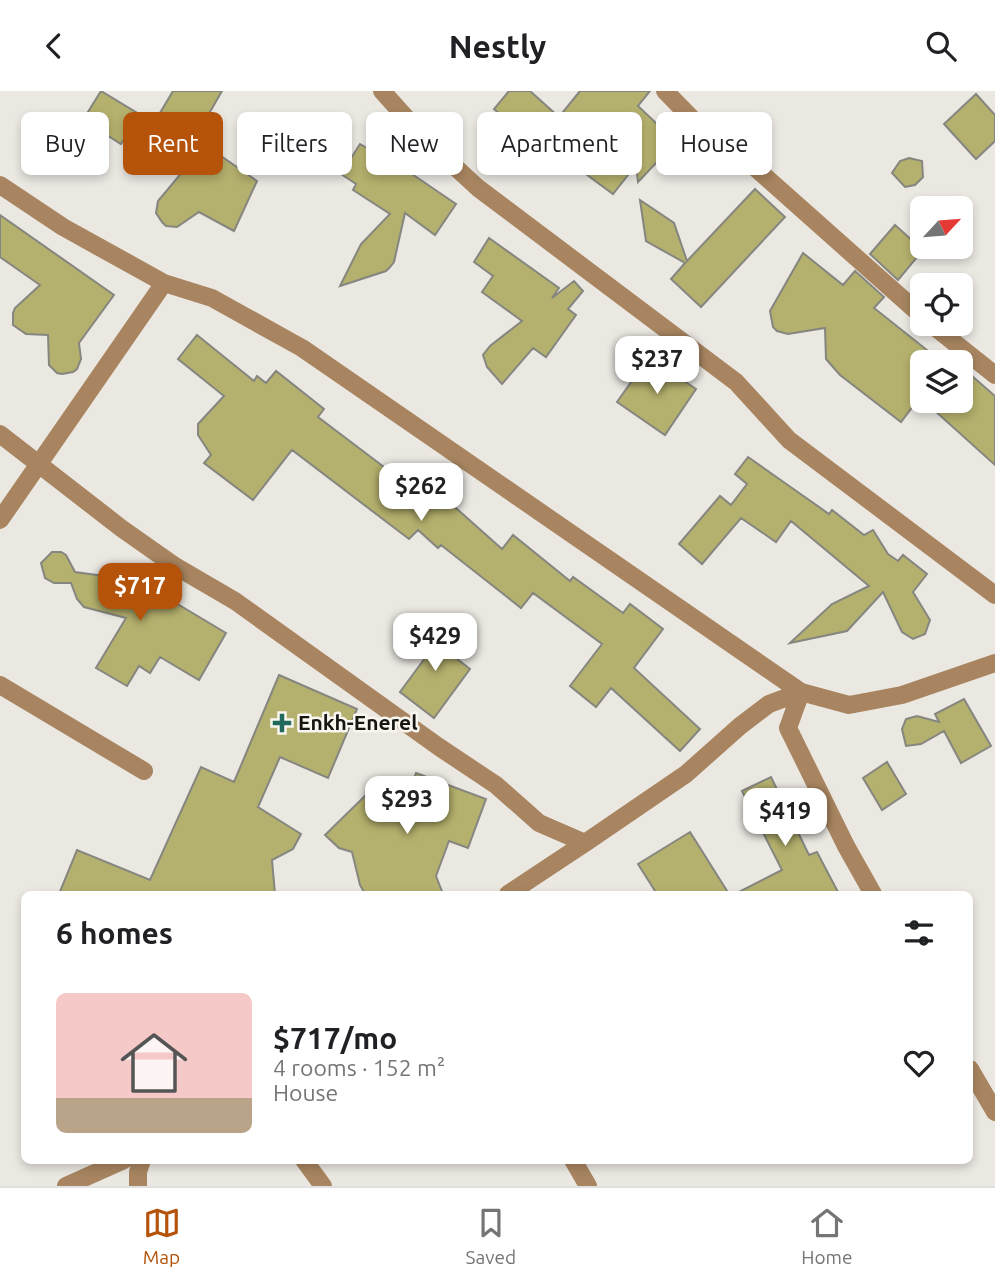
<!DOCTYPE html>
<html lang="en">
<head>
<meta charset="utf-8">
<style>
	:root { --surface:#fff; --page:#f2f2f2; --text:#202124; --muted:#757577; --line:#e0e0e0; --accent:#b45309 }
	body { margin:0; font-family:Ubuntu,sans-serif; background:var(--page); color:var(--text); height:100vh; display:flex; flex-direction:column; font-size:26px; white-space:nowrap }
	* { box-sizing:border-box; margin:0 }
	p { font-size:23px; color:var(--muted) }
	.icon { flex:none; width:38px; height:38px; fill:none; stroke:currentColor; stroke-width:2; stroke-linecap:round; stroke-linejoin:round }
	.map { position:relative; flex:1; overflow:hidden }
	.drawer { position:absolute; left:21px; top:800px; width:952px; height:273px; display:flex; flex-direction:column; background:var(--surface); border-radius:10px; box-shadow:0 4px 10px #0003 }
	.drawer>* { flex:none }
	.hud { position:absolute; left:21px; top:21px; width:954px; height:63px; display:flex; gap:14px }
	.needle { width:46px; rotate:64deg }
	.fabs { position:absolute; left:910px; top:105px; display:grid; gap:14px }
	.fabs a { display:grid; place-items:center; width:63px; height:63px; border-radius:10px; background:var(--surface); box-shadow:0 4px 10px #0003; font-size:35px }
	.price { position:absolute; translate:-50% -60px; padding:0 16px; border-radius:14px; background:#fff; color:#222; font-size:23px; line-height:46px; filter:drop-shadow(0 2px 4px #0008) }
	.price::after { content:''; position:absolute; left:50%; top:42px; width:21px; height:16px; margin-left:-10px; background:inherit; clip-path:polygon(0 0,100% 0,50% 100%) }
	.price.selected { background:var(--accent); color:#fff }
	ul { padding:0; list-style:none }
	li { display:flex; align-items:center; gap:21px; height:175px; padding:0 35px }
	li+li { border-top:2px solid var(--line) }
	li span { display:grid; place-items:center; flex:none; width:196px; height:140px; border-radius:10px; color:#555 }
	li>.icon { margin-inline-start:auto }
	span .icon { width:84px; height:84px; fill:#fffc; stroke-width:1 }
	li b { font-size:30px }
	h2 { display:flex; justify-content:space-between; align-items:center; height:84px; padding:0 35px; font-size:30px }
	.tag { padding:0 24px; border-radius:10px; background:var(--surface); box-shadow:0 4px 10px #0003; font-size:24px; line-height:63px }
	.tag.selected { background:var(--accent); color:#fff }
	header { display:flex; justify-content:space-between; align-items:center; height:91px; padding:0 35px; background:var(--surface); font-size:32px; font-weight:700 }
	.dock { display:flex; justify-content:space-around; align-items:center; height:98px; border-top:2px solid var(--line); background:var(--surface); font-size:19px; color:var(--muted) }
	.dock a { display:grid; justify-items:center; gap:4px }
	.dock .selected { color:var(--accent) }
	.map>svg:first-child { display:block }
	.building { fill:#b4b06d; stroke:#868680; stroke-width:2 }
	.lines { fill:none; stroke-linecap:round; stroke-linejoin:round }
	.minor { stroke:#a88560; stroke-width:18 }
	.poi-dot { fill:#21685d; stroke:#f9f6ef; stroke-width:2.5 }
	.labels { text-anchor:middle; stroke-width:5; stroke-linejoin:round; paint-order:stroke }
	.poi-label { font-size:21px; font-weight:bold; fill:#161512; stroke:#f9f6ef; text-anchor:start }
</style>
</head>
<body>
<header><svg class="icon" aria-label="back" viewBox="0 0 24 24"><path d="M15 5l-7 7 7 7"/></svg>Nestly<svg class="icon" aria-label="search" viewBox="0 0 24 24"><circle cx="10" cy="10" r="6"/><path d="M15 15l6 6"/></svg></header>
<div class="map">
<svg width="995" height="1095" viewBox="0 0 995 1095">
	<rect width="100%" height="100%" fill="#ebe8e2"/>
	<!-- building -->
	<path class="building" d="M101,0L154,32L173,0H222L195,47L257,90L234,140L199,121L177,136L166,135L162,131L156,122L158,110L184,79L124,48L121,53L83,29Z
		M509,0H530L559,26L580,0H650L638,15L676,51L638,91L636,74L613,103L521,35L518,38L494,18Z
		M976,3L995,24V50L976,68L944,33Z
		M360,53L412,83L456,113L435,144L405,122L394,171L390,176L386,180L340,195L361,153L390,123L353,99L356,93L341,83Z
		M909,67L922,70L923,86L915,94L905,96L892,82L900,70Z
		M755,98L785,126L701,216L671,188L685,172L646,150L640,109L674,132L687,170Z
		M0,124L114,204L79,252L81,268L77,278L73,281L62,283L57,282L49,274L48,244L26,243L13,234V222L15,217L40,194L0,166Z
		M895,134L923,159L898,189L870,163Z
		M489,147L559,197L552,207L574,190L583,200L568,218L576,224L546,266L533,257L502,293L487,276L483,264L490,255L522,230L482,201L493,185L474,171Z
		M803,162L843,194L855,180L884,206L874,217L942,271H922V308L920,306L901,331L840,284L826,268L825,237L788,243L777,240L773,236L770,220Z
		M197,244L254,290L257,285L266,292L276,280L324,318L318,326L421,404L430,394L502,458L513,444L570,490L573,486L623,522L630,513L663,538L634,577L700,638L680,660L611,597L596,616L570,595L602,553L533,502L521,517L441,454L438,457L418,439L409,448L292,359L253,409L204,372L211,364L198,344V333L224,305L178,268Z
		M649,266L696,298L665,344L617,311Z
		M964,278L995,305V374L924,310H961V282Z
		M748,366L829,423L832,419L864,444L873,439L888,463L898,470L903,464L927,483L913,501L930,529L925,543L913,548L902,541L883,501L847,540L790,552L832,513L869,495L791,430L776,451L741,427L702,473L679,453L720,405L731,414L747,393L735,383Z
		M52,461H61L66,464L75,481L112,486L117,477L226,542L199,589L160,566L150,582L139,575L127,595L96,577L126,527L84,516L77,508L71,492H54L45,487L41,472Z
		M434,534L456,550L448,561L470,578L434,627L400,601L425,567L414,560Z
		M279,584L357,618L328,687L280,666L258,716L301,743L293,758L272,769L275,803H59L77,759L150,789L201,676L234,691Z
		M964,608L991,655L961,672L944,640L921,653L906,655L902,638L906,628L917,625L939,631L935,623Z
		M887,671L906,703L882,719L863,687Z
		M416,682L486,708L468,757L449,750L436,785L443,803H365L360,794L352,761L339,757L325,744L373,697L402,721Z
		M771,686L809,764L817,761L839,803H735L782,779L742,700Z
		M690,741L729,803H657L638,773Z"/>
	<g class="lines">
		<!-- minor -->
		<path class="minor" d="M382,0L427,50L478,97L736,291L789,349L995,504
			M665,0L705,41L751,73L922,225
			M0,94L63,136L164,192
			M931,233L995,284
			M0,343L121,437L175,475L235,510L439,656L496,694L539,732L585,752L686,683L740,635L769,613L801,601
			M0,429L164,192L212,207L302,257L801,601L849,614L902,604L995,572
			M0,594L144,680
			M801,601L788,637L846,755L873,803
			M508,803L585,752
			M970,978L995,1021
			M304,1069L323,1095
			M573,1069L588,1095
			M66,1095L124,1069
			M138,1095V1081L142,1069"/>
	</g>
	<!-- markers -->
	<path class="poi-dot" d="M278.5 621.5h7v7h7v7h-7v7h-7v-7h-7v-7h7z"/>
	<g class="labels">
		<!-- poi labels -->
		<g class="poi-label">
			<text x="298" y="639">Enkh-Enerel</text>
		</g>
	</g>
</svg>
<div class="fabs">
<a><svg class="needle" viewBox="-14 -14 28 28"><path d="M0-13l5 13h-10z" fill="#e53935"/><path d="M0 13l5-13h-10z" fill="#757577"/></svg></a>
<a><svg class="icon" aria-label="locate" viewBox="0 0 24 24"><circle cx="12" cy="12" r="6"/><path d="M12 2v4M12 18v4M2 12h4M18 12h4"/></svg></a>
<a><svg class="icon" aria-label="layers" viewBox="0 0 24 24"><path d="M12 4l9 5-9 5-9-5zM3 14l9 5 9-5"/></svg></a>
</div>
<b class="price" style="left:657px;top:305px">$237</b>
<b class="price" style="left:421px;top:432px">$262</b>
<b class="price selected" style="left:140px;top:532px">$717</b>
<b class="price" style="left:435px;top:582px">$429</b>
<b class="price" style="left:407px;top:745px">$293</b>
<b class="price" style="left:785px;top:757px">$419</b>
<div class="hud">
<a class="tag">Buy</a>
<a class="tag selected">Rent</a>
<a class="tag">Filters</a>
<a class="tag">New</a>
<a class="tag">Apartment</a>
<a class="tag">House</a>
</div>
<section class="drawer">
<h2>6 homes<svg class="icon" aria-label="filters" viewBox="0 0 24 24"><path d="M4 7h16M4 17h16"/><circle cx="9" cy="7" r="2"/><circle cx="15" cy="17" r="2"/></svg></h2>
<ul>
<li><span style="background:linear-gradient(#f6c9c9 75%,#b9a48a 0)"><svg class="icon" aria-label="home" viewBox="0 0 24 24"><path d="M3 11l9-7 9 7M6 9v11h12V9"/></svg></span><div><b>$717/mo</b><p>4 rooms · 152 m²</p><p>House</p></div><svg class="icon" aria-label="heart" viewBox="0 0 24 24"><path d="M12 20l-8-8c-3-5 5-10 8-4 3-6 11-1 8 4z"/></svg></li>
</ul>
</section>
</div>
<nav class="dock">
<a class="selected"><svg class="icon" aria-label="map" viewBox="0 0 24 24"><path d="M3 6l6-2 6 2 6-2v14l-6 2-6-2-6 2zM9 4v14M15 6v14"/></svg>Map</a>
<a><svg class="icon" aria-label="saved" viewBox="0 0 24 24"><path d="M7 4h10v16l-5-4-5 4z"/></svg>Saved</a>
<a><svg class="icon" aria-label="home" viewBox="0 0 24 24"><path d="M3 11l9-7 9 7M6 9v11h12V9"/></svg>Home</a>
</nav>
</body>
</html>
